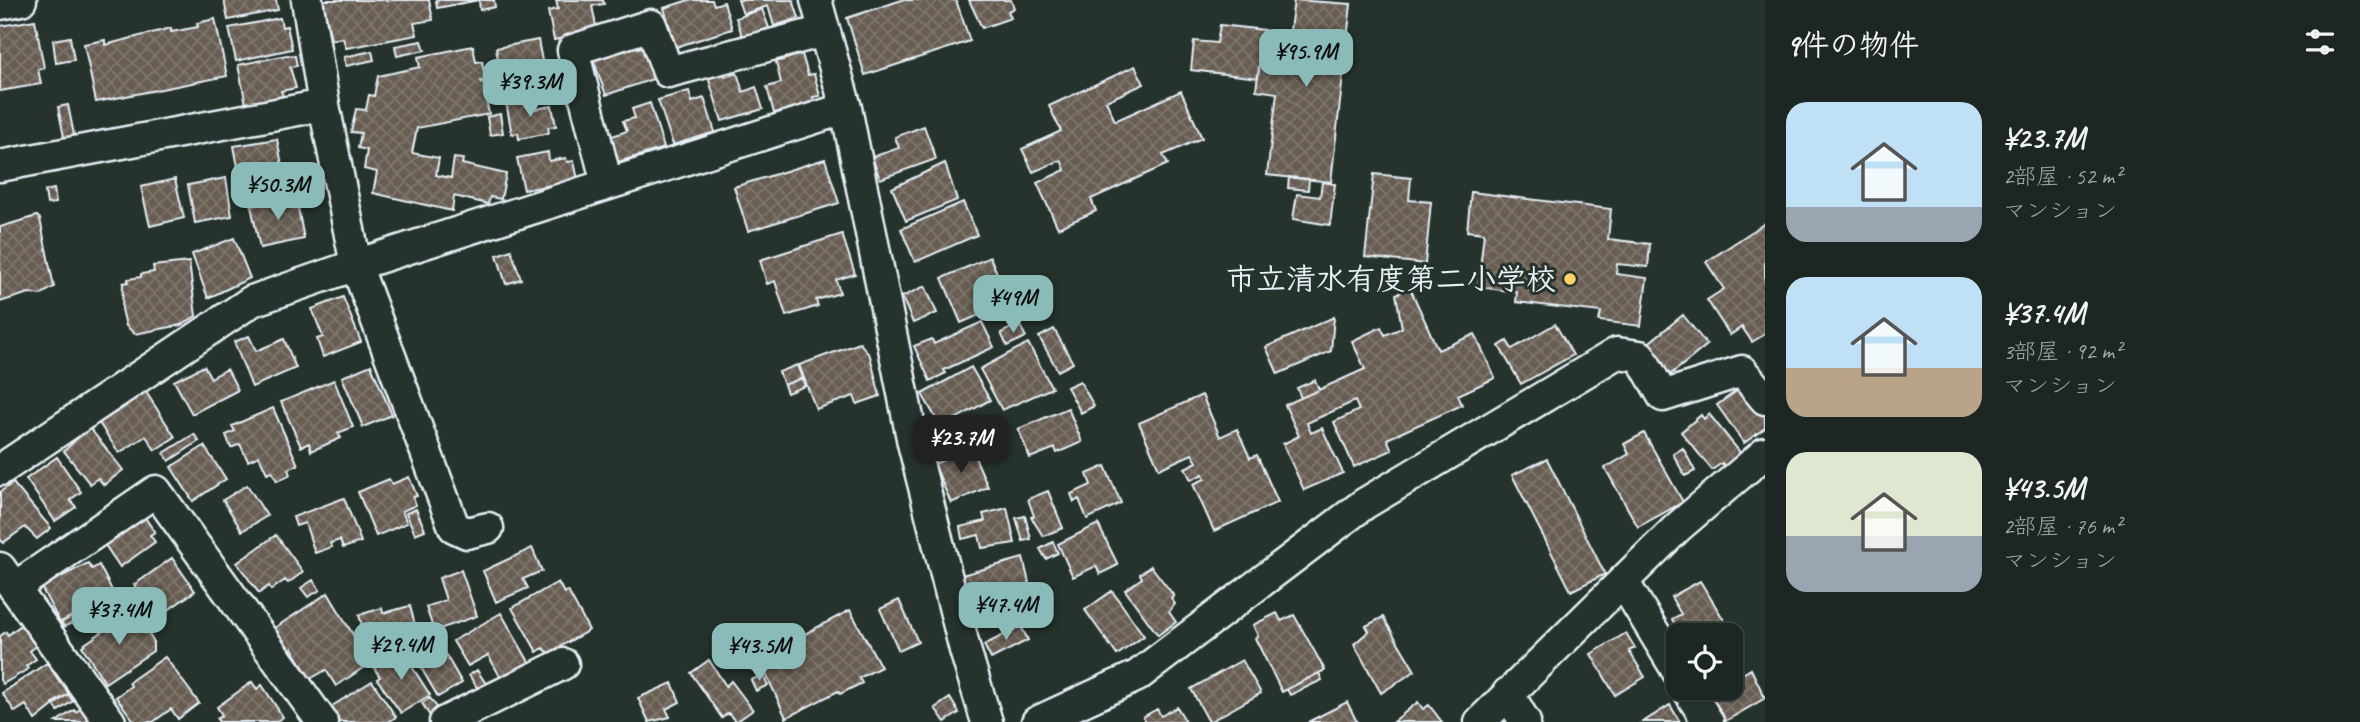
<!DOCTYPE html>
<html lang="ja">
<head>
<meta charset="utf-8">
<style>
	:root { --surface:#1c2622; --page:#252e2a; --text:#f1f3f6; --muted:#a0a5a5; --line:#3a4340; --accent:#8bbbb9 }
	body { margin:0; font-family:Caveat,"Klee One",sans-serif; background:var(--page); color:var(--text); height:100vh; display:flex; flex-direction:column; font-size:26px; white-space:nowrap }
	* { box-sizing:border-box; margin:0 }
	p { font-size:23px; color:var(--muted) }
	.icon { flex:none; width:38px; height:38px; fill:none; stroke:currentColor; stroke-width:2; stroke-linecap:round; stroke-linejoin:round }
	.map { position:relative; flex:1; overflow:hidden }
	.drawer { display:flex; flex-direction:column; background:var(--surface); width:595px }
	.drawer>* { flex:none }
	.controls { position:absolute; left:1666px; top:623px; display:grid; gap:14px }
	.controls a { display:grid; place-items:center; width:77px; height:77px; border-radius:14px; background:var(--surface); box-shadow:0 2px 5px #0004,0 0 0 2px var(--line); font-size:35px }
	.price { position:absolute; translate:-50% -60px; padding:0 16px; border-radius:14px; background:var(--accent); color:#111; font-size:23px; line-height:46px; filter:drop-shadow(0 2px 4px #0008) }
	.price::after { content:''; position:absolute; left:50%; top:42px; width:21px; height:16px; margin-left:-10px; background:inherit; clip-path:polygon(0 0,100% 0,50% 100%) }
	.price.current { background:#222; color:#fff }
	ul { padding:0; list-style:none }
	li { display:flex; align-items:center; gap:21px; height:175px; padding:0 21px }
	li span { display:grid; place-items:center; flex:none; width:196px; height:140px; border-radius:21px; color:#555 }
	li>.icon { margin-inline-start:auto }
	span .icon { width:84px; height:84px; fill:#fffc; stroke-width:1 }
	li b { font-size:30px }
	h2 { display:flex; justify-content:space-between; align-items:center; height:84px; padding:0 21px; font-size:30px }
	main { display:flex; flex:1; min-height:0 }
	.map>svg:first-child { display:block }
	.building { fill:url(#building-cross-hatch); stroke:#e8f1f8; stroke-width:2 }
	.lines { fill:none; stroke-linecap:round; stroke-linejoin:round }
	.minor-casing { stroke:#e8f1f8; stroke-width:35 }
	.minor { stroke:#26332d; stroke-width:30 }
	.poi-dot { fill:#ffd166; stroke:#26332d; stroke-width:2.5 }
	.labels { text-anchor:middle; stroke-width:6; stroke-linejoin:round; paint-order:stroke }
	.poi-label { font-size:30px; font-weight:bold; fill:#e8f1f8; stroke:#26332d; text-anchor:end }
</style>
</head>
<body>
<main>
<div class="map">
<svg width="1765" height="722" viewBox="0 0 1765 722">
	<defs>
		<pattern id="building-cross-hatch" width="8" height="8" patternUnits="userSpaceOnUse" patternTransform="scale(1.75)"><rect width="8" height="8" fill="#685d52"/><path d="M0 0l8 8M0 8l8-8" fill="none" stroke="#7e756c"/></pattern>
	</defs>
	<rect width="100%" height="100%" fill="#26332d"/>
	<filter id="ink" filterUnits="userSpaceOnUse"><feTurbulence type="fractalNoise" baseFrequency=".0143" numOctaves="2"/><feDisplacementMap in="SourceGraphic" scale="14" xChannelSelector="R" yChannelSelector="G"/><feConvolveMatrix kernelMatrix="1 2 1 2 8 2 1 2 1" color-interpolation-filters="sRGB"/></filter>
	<g filter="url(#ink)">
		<!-- building -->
		<path class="building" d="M224,0H276L278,10L228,20Z
			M323,0H429L433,20L414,23L417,35L346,48L343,38L331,40Z
			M436,0H494L495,7L480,10L479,0L437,8Z
			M556,0H603L604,4L592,6L597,31L554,40L548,11L558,9Z
			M689,0H712L714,5L724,2L732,29L676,47L664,8Z
			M738,0H793L799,18L774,26L768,6L743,14Z
			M902,0H956L970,41L865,75L847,18Z
			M969,0H1011L1014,8L1008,11L1011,18L982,28Z
			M1294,0L1351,4L1331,182L1267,175L1277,93L1256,90L1263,35L1289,38Z
			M762,9L769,28L743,38L736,18Z
			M280,18L282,27L287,26L292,49L236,61L229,28Z
			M215,19L227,76L96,102L84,44L105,40V45L171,28V32L198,27L197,23Z
			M35,20L44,68L38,69L41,84L0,91V26Z
			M1220,25L1264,30L1258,78L1191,70L1194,41L1217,43Z
			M70,37L74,60L56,63L53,40Z
			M538,40L542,61L529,69L530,77L514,80L512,74L501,76L496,48Z
			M422,41L425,50L397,56L395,46Z
			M635,41L638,48L645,46L656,78L606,95L592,56Z
			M473,46L476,62L482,61L485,80L481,81L482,84L486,83L490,103L487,104L489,114L417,128L412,153L439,158L436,175L451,178L454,158L463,159L462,164L506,174L501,199L490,197L488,204L454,196L452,211L373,193L377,172L364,169L367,150L358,148L361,133L351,132L356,109L366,110L369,95L374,96L378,76L420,67L418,57Z
			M372,51L374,60L346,66L344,57Z
			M802,54L808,75L814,74L820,96L813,97L815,105L774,113L767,87L781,83L776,62Z
			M287,55L295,56L297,66L290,67L296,88L281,91L283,96L246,104L238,65Z
			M1135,66L1144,84L1106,101L1115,121L1181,91L1202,138L1163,155L1168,164L1091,199L1096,211L1058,228L1037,183L1065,170L1061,160L1033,172L1022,149L1061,131L1049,106Z
			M724,72L725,77L737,73L743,92L756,87L763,109L722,121L708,77Z
			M689,91L692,102L704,98L715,132L673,145L658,100Z
			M522,99L523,104L534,103L535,109L552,106L556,126L548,127L549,133L519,139L518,133L512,134L506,102Z
			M650,103L664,148L618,162L609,137L627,131L623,121L635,118L632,109Z
			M68,105L75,140L65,142L58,107Z
			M500,114L503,133L490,135L487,117Z
			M924,126L936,159L880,179L872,157L899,148L895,137Z
			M277,139L287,191L244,198L234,146Z
			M548,152L549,161L566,158L567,162L574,161L578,180L524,190L517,158Z
			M825,159L839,203L748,231L734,187Z
			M945,163L957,200L906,221L892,188Z
			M1374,174L1411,178L1409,200L1431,202L1425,264L1365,257Z
			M1289,177L1309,179L1308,190L1288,188Z
			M226,178L232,216L195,223L188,185Z
			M175,179L184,218L150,226L141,187Z
			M1322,182L1335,184L1330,225L1293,219L1297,194L1320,197Z
			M54,189L56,203L47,204L45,191Z
			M1471,192L1611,209L1608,239L1650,244L1648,267L1617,264L1616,274L1647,278L1641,326L1599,321L1601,312L1516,302L1517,292L1478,287L1484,233L1467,231Z
			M296,197L304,239L260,248L251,206Z
			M963,202L977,235L915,262L901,229Z
			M37,216L40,219L54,287L40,295L29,293L0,302V227Z
			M1765,223V334L1752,342L1742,327L1730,335L1707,300L1724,289L1706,262Z
			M842,234L855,274L836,280L840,293L816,300L818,306L786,316L775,281L767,284L760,260Z
			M234,238L250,278L208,298L192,254Z
			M511,250L521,279L506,284L497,255Z
			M990,257L1007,296L989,304L991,310L961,323L942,278Z
			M189,262L196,316L181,325L135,334L126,326L122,309L123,283L128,282V279L141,277V274L154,272L153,266Z
			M925,286L937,313L913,323L902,297Z
			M1410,288L1438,350L1475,334L1495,378L1458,395L1462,405L1387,439L1392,450L1354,467L1334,422L1359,410L1355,401L1307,423L1311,433L1322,428L1343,473L1304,490L1283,444L1299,436L1285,405L1365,369L1352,341L1381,327L1385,335L1402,328L1396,294Z
			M343,297L361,342L323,357L317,339L323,337L312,309Z
			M1683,315L1707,345L1670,375L1645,346Z
			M1334,317L1331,351L1278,374L1266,347Z
			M982,322L994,347L944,370L946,373L930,381L914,346L932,339L934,344Z
			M1019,324L1026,337L1007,346L1001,333Z
			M1555,324L1573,355L1521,384L1499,346L1507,341L1512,349Z
			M1054,329L1073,363L1058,371L1039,337Z
			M249,336L256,351L284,339L296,368L252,387L234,342Z
			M860,343L870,356L880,396L857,404L854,396L816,409L799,365Z
			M1028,343L1052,388L1002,410L980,369Z
			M371,365L392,415L363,427L342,377Z
			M797,365L802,378L784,385L779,372Z
			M204,366L211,378L227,369L238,390L192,414L174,381Z
			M971,367L990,400L941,427L922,394Z
			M802,378L805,386L787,393L784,385Z
			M334,380L353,427L338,433L341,438L311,451L309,443L301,447L281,402Z
			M1315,380L1319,390L1301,398L1297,388Z
			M1080,381L1094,406L1081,413L1067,387Z
			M1745,385L1765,413V428L1744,443L1717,405Z
			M144,389L175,437L155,450L146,436L119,453L99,423L126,406L123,402Z
			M1202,395L1220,437L1237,429L1250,458L1257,455L1278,502L1214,531L1193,484L1205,479L1203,474L1191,480L1185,468L1197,462L1192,454L1159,469L1139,423Z
			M273,408L298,465L288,469L290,475L277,481L272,471L267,473L259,456L248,461L240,444L231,448L226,435L235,431L232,426Z
			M1068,408L1082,442L1057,453L1055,448L1030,458L1018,429Z
			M1709,414L1743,456L1727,469L1722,463L1712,470L1681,432L1701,415L1704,419Z
			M89,427L123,470L104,485L98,478L90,484L64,451Z
			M1644,433L1683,502L1638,527L1605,468L1629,454L1624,444Z
			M194,434L199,441L169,461L164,453Z
			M204,446L226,479L193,501L171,467Z
			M971,448L988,487L951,503L934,464Z
			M1683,448L1695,471L1685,476L1673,454Z
			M57,457L81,492L70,500L76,507L55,521L26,479Z
			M1547,459L1605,574L1571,591L1512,475Z
			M1105,466L1121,503L1087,519L1079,499L1074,502L1071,494L1091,485L1087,474Z
			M409,477L417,496L413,497L416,505L402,511L407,523L376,536L358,492L389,479L392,484Z
			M13,483L51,528L37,539L25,527L3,543L0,538V492Z
			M247,485L267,516L242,531L223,500Z
			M1048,491L1063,528L1043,536L1031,517L1034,516L1028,499Z
			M344,498L361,542L343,548L340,540L330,543L332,547L315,553L305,523L296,526L293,517Z
			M1007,508L1015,543L982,548L979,535L962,539L960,527L985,521L983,514Z
			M416,509L425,530L415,534L406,513Z
			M143,515L155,532L150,535L155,542L120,567L103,542Z
			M1025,516L1031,539L1023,541L1016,518Z
			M1098,524L1118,565L1100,574L1096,566L1073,577L1058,544Z
			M276,535L303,572L288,583L285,580L271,590L269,586L259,593L237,563Z
			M1053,542L1058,553L1046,559L1040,549Z
			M532,548L542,571L523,579L528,588L496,602L483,571Z
			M172,558L195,591L157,618L134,585Z
			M1023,558L1031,591L1026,592L1028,603L1020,605L1024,617L977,626L962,575Z
			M88,563L92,569L99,565L115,596L60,623L41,587Z
			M1151,566L1174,596L1171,598L1175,604L1169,612L1176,622L1158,635L1125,590L1142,578L1140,574Z
			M461,570L477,616L434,631L426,607L446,600L439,578Z
			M313,580L320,590L308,597L301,588Z
			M1700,581L1732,633L1728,635H1688L1686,631L1681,634L1672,619L1681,614L1671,597Z
			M558,582L564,593L568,591L589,630L549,653L543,648L537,652L512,608Z
			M1112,591L1144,636L1117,655L1085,610Z
			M328,593L370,663L336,686L326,670L310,679L292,648L287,652L270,631Z
			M105,599L107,605L64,627L61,622Z
			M899,600L918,642L899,651L880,609Z
			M410,606L418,636L369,650L359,615L382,608L383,613Z
			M850,610L881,667L859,678L862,683L840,694L838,691L786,718L762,665L752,670L739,646L773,629L782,646Z
			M132,611L153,640V651L105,683L82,646Z
			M501,613L529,662L501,678L488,655L468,666L453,641Z
			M1277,613L1281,621L1294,615L1325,670L1282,692L1255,638L1258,636L1253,625Z
			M1383,617L1415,671L1381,693L1354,644L1369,631L1366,626Z
			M21,625L36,646L30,651L36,659L26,666L28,669L3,684L0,680V636L6,632L8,635Z
			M1021,626L1028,640L991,659L984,645Z
			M1626,633L1635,648L1629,651L1645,677L1615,695L1591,654Z
			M431,650L446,655L462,683L438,697L416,659Z
			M402,651L430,695L401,713L377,679L380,677L374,668Z
			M165,657L199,703L178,719L171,709L153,722H135L116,697L131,686L129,682Z
			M709,660L726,686L731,681L753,710L736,722L728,713L722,718L691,673Z
			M1242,660L1261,693L1209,722L1191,689Z
			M47,663L60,682L63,681L68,694L35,720L26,705L15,712L2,693Z
			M1751,669L1765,698L1724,722L1707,695L1719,688H1731V681Z
			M477,670L486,684L478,689L469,675Z
			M1319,673L1322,680L1290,695L1287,689Z
			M763,675L768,685L756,691L751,680Z
			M372,681L396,717L388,722H339L329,708Z
			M252,682L257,689L262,685L283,717L275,722H219L217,719L222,715L217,707Z
			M672,683L680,702L666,709L670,717L649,722L638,698Z
			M68,694L73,701L58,711L53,703Z
			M430,698L439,710L430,716L422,703Z
			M950,698L959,713L945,722L935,708Z
			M1347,702L1357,722H1308Z
			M1418,702L1423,709L1429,705L1442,722H1393Z
			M1670,705L1680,722H1643Z
			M83,707L93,722H56L74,710L76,712Z
			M1177,707L1186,722H1145L1143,717L1157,709L1161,716Z"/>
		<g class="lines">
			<!-- minor casing -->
			<g class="minor-casing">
				<path id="minor" d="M307,0L324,105L356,265L454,527L467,533L488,528
					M816,0L846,108L913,443L965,650L987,722
					M0,4L21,0
					M0,166L324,105
					M607,184L573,50L651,25L668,72L824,31
					M0,470L252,301L356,265L846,108
					M0,568L110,722
					M1623,581L1678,672
					M14,588L156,491L322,722
					M1687,688L1708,722
					M1508,693L1525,722
					M445,722L563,664
					M1037,722L1137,676L1364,504L1617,353L1640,356L1663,396L1742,371L1765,399
					M1480,722L1678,527L1765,453"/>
			</g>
			<!-- minor -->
			<use href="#minor" class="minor"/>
		</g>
	</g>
	<!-- markers -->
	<circle class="poi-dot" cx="1570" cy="279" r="7"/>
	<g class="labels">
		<!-- poi labels -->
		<g class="poi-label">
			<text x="1556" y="289">市立清水有度第二小学校</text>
		</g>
	</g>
</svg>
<div class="controls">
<a><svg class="icon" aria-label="locate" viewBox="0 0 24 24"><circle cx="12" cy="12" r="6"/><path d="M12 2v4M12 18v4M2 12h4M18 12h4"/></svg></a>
</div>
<b class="price" style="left:1306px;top:89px">¥95.9M</b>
<b class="price" style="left:530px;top:119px">¥39.3M</b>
<b class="price" style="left:278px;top:222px">¥50.3M</b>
<b class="price" style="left:1013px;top:335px">¥49M</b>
<b class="price current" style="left:961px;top:475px">¥23.7M</b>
<b class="price" style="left:1006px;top:642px">¥47.4M</b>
<b class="price" style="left:119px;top:647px">¥37.4M</b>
<b class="price" style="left:401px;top:682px">¥29.4M</b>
<b class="price" style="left:759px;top:683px">¥43.5M</b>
</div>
<section class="drawer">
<h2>9件の物件<svg class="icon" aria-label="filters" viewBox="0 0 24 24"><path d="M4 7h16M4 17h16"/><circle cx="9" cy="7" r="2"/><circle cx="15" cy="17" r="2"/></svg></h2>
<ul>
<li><span style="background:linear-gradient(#bfe0f5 75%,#9aa5b1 0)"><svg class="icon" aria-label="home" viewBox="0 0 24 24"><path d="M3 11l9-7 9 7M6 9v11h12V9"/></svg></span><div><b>¥23.7M</b><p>2部屋 · 52 m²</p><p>マンション</p></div></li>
<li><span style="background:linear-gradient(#bfe0f5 65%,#b9a48a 0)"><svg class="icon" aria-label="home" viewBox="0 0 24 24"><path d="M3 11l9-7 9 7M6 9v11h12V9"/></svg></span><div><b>¥37.4M</b><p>3部屋 · 92 m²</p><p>マンション</p></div></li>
<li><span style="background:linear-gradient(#dfe7d0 60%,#9aa5b1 0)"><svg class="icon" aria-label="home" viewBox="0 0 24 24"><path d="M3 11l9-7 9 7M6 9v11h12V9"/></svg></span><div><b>¥43.5M</b><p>2部屋 · 76 m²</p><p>マンション</p></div></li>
</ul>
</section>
</main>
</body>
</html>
